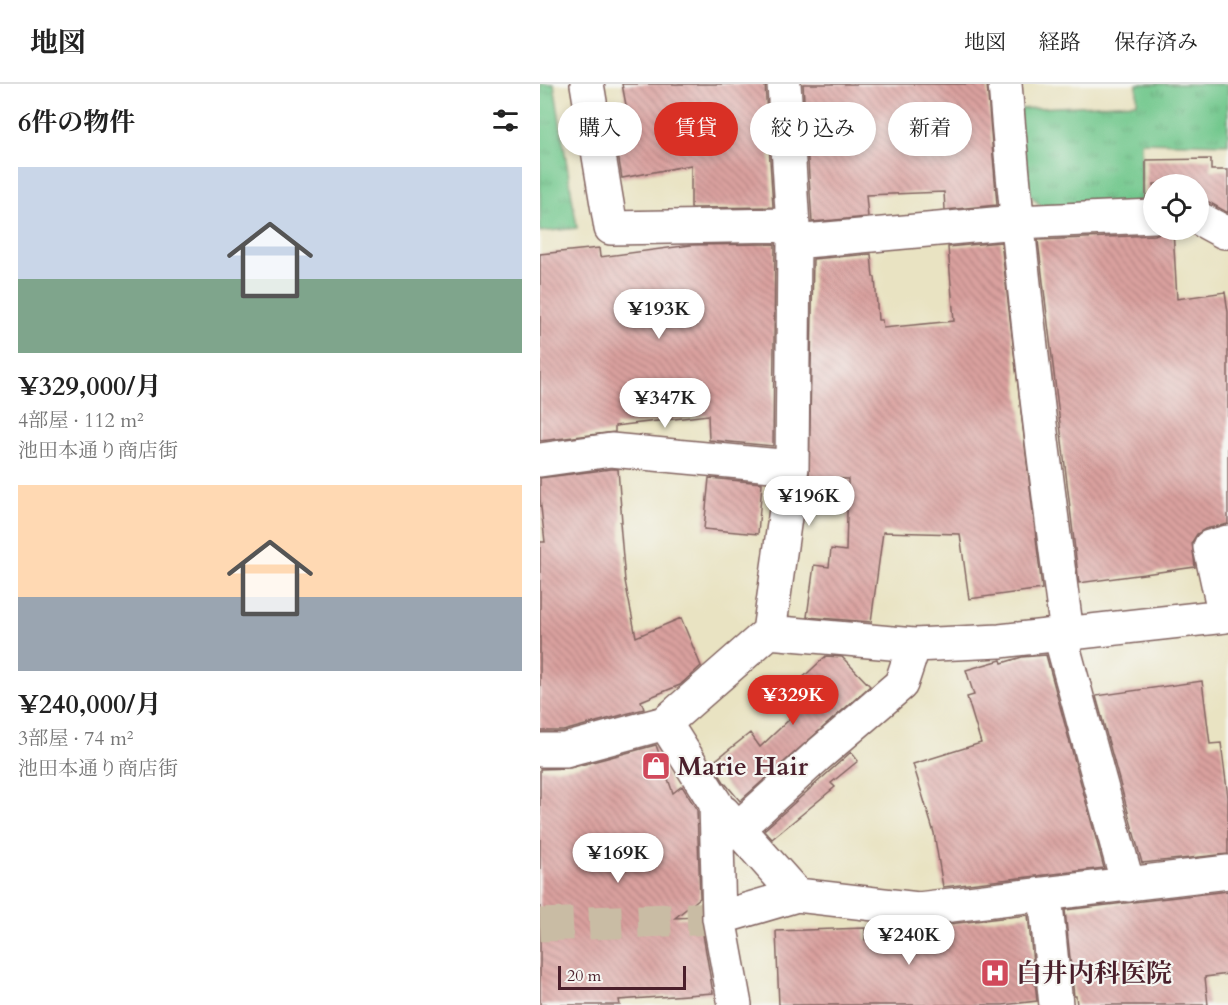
<!DOCTYPE html>
<html lang="ja">
<head>
<meta charset="utf-8">
<style>
	:root { --surface:#fff; --page:#f2f2f2; --text:#222; --muted:#767676; --line:#e0e0e0; --accent:#d93025 }
	body { margin:0; font-family:Cardo,"Noto Serif JP",serif; background:var(--page); color:var(--text); height:100vh; display:flex; flex-direction:column; font-size:22px; white-space:nowrap }
	* { box-sizing:border-box; margin:0 }
	p { font-size:20px; color:var(--muted) }
	.icon { flex:none; width:33px; height:33px; fill:none; stroke:currentColor; stroke-width:2; stroke-linecap:round; stroke-linejoin:round }
	.map { position:relative; flex:1; overflow:hidden }
	.drawer { display:flex; flex-direction:column; background:var(--surface); width:540px }
	.drawer>* { flex:none }
	.hud { position:absolute; left:18px; top:18px; width:570px; height:54px; display:flex; gap:12px }
	.tools { position:absolute; left:603px; top:90px; display:grid; gap:12px }
	.tools a { display:grid; place-items:center; width:66px; height:66px; border-radius:50%; background:var(--surface); box-shadow:0 3px 9px #0003; font-size:30px }
	.scale { position:absolute; left:18px; bottom:15px; width:128px; box-sizing:border-box; padding-left:6px; border:3px solid #4a1f2b; border-top:0; font-size:16px; line-height:21px; white-space:nowrap; color:#4a1f2b; -webkit-text-stroke:4px #f6f6f2; paint-order:stroke }
	.price { position:absolute; translate:-50% -51px; padding:0 14px; border-radius:21px; background:#fff; color:#222; font-size:20px; line-height:39px; filter:drop-shadow(0 2px 3px #0008) }
	.price::after { content:''; position:absolute; left:50%; top:36px; width:18px; height:14px; margin-left:-9px; background:inherit; clip-path:polygon(0 0,100% 0,50% 100%) }
	.price.current { background:var(--accent); color:#fff }
	ul { padding:0; list-style:none }
	li { display:grid; align-content:center; gap:12px; height:318px; padding:0 18px }
	li span { display:grid; place-items:center; height:186px; border-radius:0px; color:#555 }
	li>.icon { margin-inline-start:auto }
	span .icon { width:108px; height:108px; fill:#fffc; stroke-width:1 }
	li b { font-size:26px }
	h2 { display:flex; justify-content:space-between; align-items:center; height:72px; padding:0 18px; font-size:26px }
	.pill { padding:0 21px; border-radius:27px; background:var(--surface); box-shadow:0 3px 9px #0003; font-size:21px; line-height:54px }
	.pill.current { background:var(--accent); color:#fff }
	header { display:flex; align-items:center; gap:36px; box-sizing:border-box; height:84px; padding:0 30px; background:var(--surface); border-bottom:2px solid var(--line) }
	header strong { font-size:28px }
	nav { display:flex; gap:33px; margin-inline-start:auto; font-size:21px }
	main { display:flex; flex:1; min-height:0 }
	.map>svg:first-child { display:block }
	.park { fill:url(#park-tufts); stroke:#5e735c; stroke-width:1.5 }
	.building { fill:url(#building-back-hatch) }
	.lines { fill:none; stroke-linecap:round; stroke-linejoin:round }
	.minor-tunnel { stroke:#c9bca4; stroke-width:33; stroke-dasharray:33 16; stroke-linecap:butt }
	.minor-casing { stroke:#826460; stroke-width:36 }
	.minor { stroke:#fff; stroke-width:33 }
	.labels { text-anchor:middle; stroke-width:4.5; stroke-linejoin:round; paint-order:stroke }
	.poi-label { font-size:26px; font-weight:bold; fill:#4a1f2b; stroke:#f6f6f2; text-anchor:start }
</style>
</head>
<body>
<header>
<strong>地図</strong>
<nav><a>地図</a><a>経路</a><a>保存済み</a></nav>
</header>
<main>
<section class="drawer">
<h2>6件の物件<svg class="icon" aria-label="filters" viewBox="0 0 24 24"><path d="M4 7h16M4 17h16"/><circle cx="9" cy="7" r="2"/><circle cx="15" cy="17" r="2"/></svg></h2>
<ul>
<li><span style="background:linear-gradient(#c9d6e8 60%,#7fa58c 0)"><svg class="icon" aria-label="home" viewBox="0 0 24 24"><path d="M3 11l9-7 9 7M6 9v11h12V9"/></svg></span><div><b>¥329,000/月</b><p>4部屋 · 112 m²</p><p>池田本通り商店街</p></div></li>
<li><span style="background:linear-gradient(#ffd9b3 60%,#9aa5b1 0)"><svg class="icon" aria-label="home" viewBox="0 0 24 24"><path d="M3 11l9-7 9 7M6 9v11h12V9"/></svg></span><div><b>¥240,000/月</b><p>3部屋 · 74 m²</p><p>池田本通り商店街</p></div></li>
</ul>
</section>
<div class="map">
<svg width="688" height="921" viewBox="0 0 688 921">
	<defs>
		<pattern id="park-tufts" width="24" height="20" patternUnits="userSpaceOnUse" patternTransform="scale(1.5)"><rect width="24" height="20" fill="#71c78c"/><path d="M3 7l-1-3M5 7V3M7 7l1-3M15 17l-1-3M17 17v-4M19 17l1-3" fill="none" stroke="#63aa79"/></pattern>
		<pattern id="building-back-hatch" width="6" height="6" patternUnits="userSpaceOnUse" patternTransform="scale(1.5)"><rect width="6" height="6" fill="#daa19f"/><path d="M-1 5l2 2M0 0l6 6M5-1l2 2" fill="none" stroke="#b38382"/></pattern>
	</defs>
	<rect width="100%" height="100%" fill="#f6f6f2"/>
	<filter id="ink" filterUnits="userSpaceOnUse"><feTurbulence type="fractalNoise" baseFrequency=".0167" numOctaves="2"/><feDisplacementMap in="SourceGraphic" scale="12" xChannelSelector="R" yChannelSelector="G"/><feConvolveMatrix kernelMatrix="1 2 1 2 8 2 1 2 1" color-interpolation-filters="sRGB"/></filter>
	<filter id="wash" filterUnits="userSpaceOnUse"><feTurbulence type="fractalNoise" baseFrequency=".008" numOctaves="4" result="noise"/><feDisplacementMap in="SourceGraphic" scale="24" xChannelSelector="R" yChannelSelector="G"/><feGaussianBlur stdDeviation="1.35" result="paint"/><feColorMatrix in="noise" values="0 0 0 0 0 0 0 0 0 0 0 0 0 0 0 0 0 1.4 0 .05"/><feComposite in="paint" operator="in"/></filter>
	<g filter="url(#wash)">
		<rect width="100%" height="100%" fill="#e9e3c2"/>
		<!-- park -->
		<path class="park" d="M0,0H14L37,144L0,148Z
			M597,0H688V60L601,58L602,123L505,126L483,104L478,25L597,19Z"/>
		<g id="blocks">
			<!-- building -->
			<path class="building" d="M82,0H225L233,123L151,124V81L82,94L73,40L89,37Z
				M263,0H447L457,121L405,126L404,108L326,111L328,133L272,138Z
				M671,75V86H688V129L667,117L658,115V100H614V113L606,114V76Z
				M626,146H633L637,215L685,208L688,228V440L665,445L657,450L652,458L655,483L539,499L498,156L615,151Z
				M461,158L502,505L429,515L420,450L343,448L331,538L267,533L274,481L289,483L291,465L306,467L308,395L269,394L273,175L331,170L333,193H335L338,236H342L343,244L414,237L408,163Z
				M235,160L233,362L169,356L168,331L75,342V348L0,357V170L59,164L60,173L151,161Z
				M71,385H78L82,438H80L85,497L96,553L141,534L161,582L140,601L101,617L104,625L23,647H0V458H5L0,415V394Z
				M169,394L222,399L218,450L164,445Z
				M506,571L564,784L403,803L394,749L373,680L441,659L427,613L434,611L426,586L461,576L462,579L482,573Z
				M286,572L302,573L330,602L200,717L184,698L172,679L210,649L220,663L272,614L257,599Z
				M662,597L670,660L681,659L688,713V770L602,779L556,612Z
				M116,661L133,709L142,702L157,726L160,814L135,834L160,833L173,909L79,916L80,921H0V685L30,684Z
				M311,668L318,677L291,699L295,703L232,755L224,746Z
				M688,807V890L665,893L668,921H537L536,912H534L525,826Z
				M488,831L497,917L463,921H239L236,847L325,844V856L410,848L409,840Z"/>
		</g>
	</g>
	<g filter="url(#ink)">
		<use href="#blocks" fill-opacity="0" stroke="#826460" stroke-width="1.5"/>
		<g class="lines">
			<!-- minor-tunnel -->
			<path class="minor-tunnel" d="M0,841L179,834"/>
			<!-- minor casing -->
			<g class="minor-casing">
				<path id="minor" d="M47,0L71,144L253,141
					M465,0C480,185 502,366 527,549
					M658,134L684,148H688
					M254,158L476,138L614,132
					M0,376L71,366L252,383
					M229,548L374,561L460,557L685,532L670,463L688,458
					M520,551L588,801
					M0,666H25L125,639
					M183,728L257,811
					M197,745L276,673L361,600L374,561
					M505,810L516,921
					M179,834L257,811L378,825L688,788
					M195,921L179,834L176,720L125,639L229,548L252,383L254,158L244,0"/>
			</g>
			<!-- minor -->
			<use href="#minor" class="minor"/>
		</g>
	</g>
	<!-- icons -->
	<defs>
		<g id="shop-square" transform="scale(1.5)"><rect x="-9" y="-9" width="18" height="18" rx="4" fill="#d1495b" stroke="#f6f6f2"/><path d="M-5-2.5h2.3a2.7 3.5 0 0 1 5.4 0H5L5.5 6h-11ZM-1.5-2.5h3a1.5 2.3 0 0 0-3 0Z" fill="#fff"/></g>
		<g id="hospital-square" transform="scale(1.5)"><rect x="-9" y="-9" width="18" height="18" rx="4" fill="#d1495b" stroke="#f6f6f2"/><path d="M-5-5h3v3.5h4V-5h3V5h-3V1.5h-4V5h-3Z" fill="#fff"/></g>
	</defs>
	<g fill-rule="evenodd">
		<use href="#shop-square" x="116" y="682"/>
		<use href="#hospital-square" x="455" y="889"/>
	</g>
	<g class="labels">
		<!-- poi labels -->
		<g class="poi-label">
			<text x="137" y="691">Marie Hair</text>
			<text x="476" y="898">白井内科医院</text>
		</g>
	</g>
</svg>
<div class="tools">
<a><svg class="icon" aria-label="locate" viewBox="0 0 24 24"><circle cx="12" cy="12" r="6"/><path d="M12 2v4M12 18v4M2 12h4M18 12h4"/></svg></a>
</div>
<div class="scale">20 m</div>
<b class="price" style="left:119px;top:256px">¥193K</b>
<b class="price" style="left:125px;top:345px">¥347K</b>
<b class="price" style="left:269px;top:443px">¥196K</b>
<b class="price current" style="left:253px;top:642px">¥329K</b>
<b class="price" style="left:78px;top:800px">¥169K</b>
<b class="price" style="left:369px;top:882px">¥240K</b>
<div class="hud">
<a class="pill">購入</a>
<a class="pill current">賃貸</a>
<a class="pill">絞り込み</a>
<a class="pill">新着</a>
</div>
</div>
</main>
</body>
</html>
